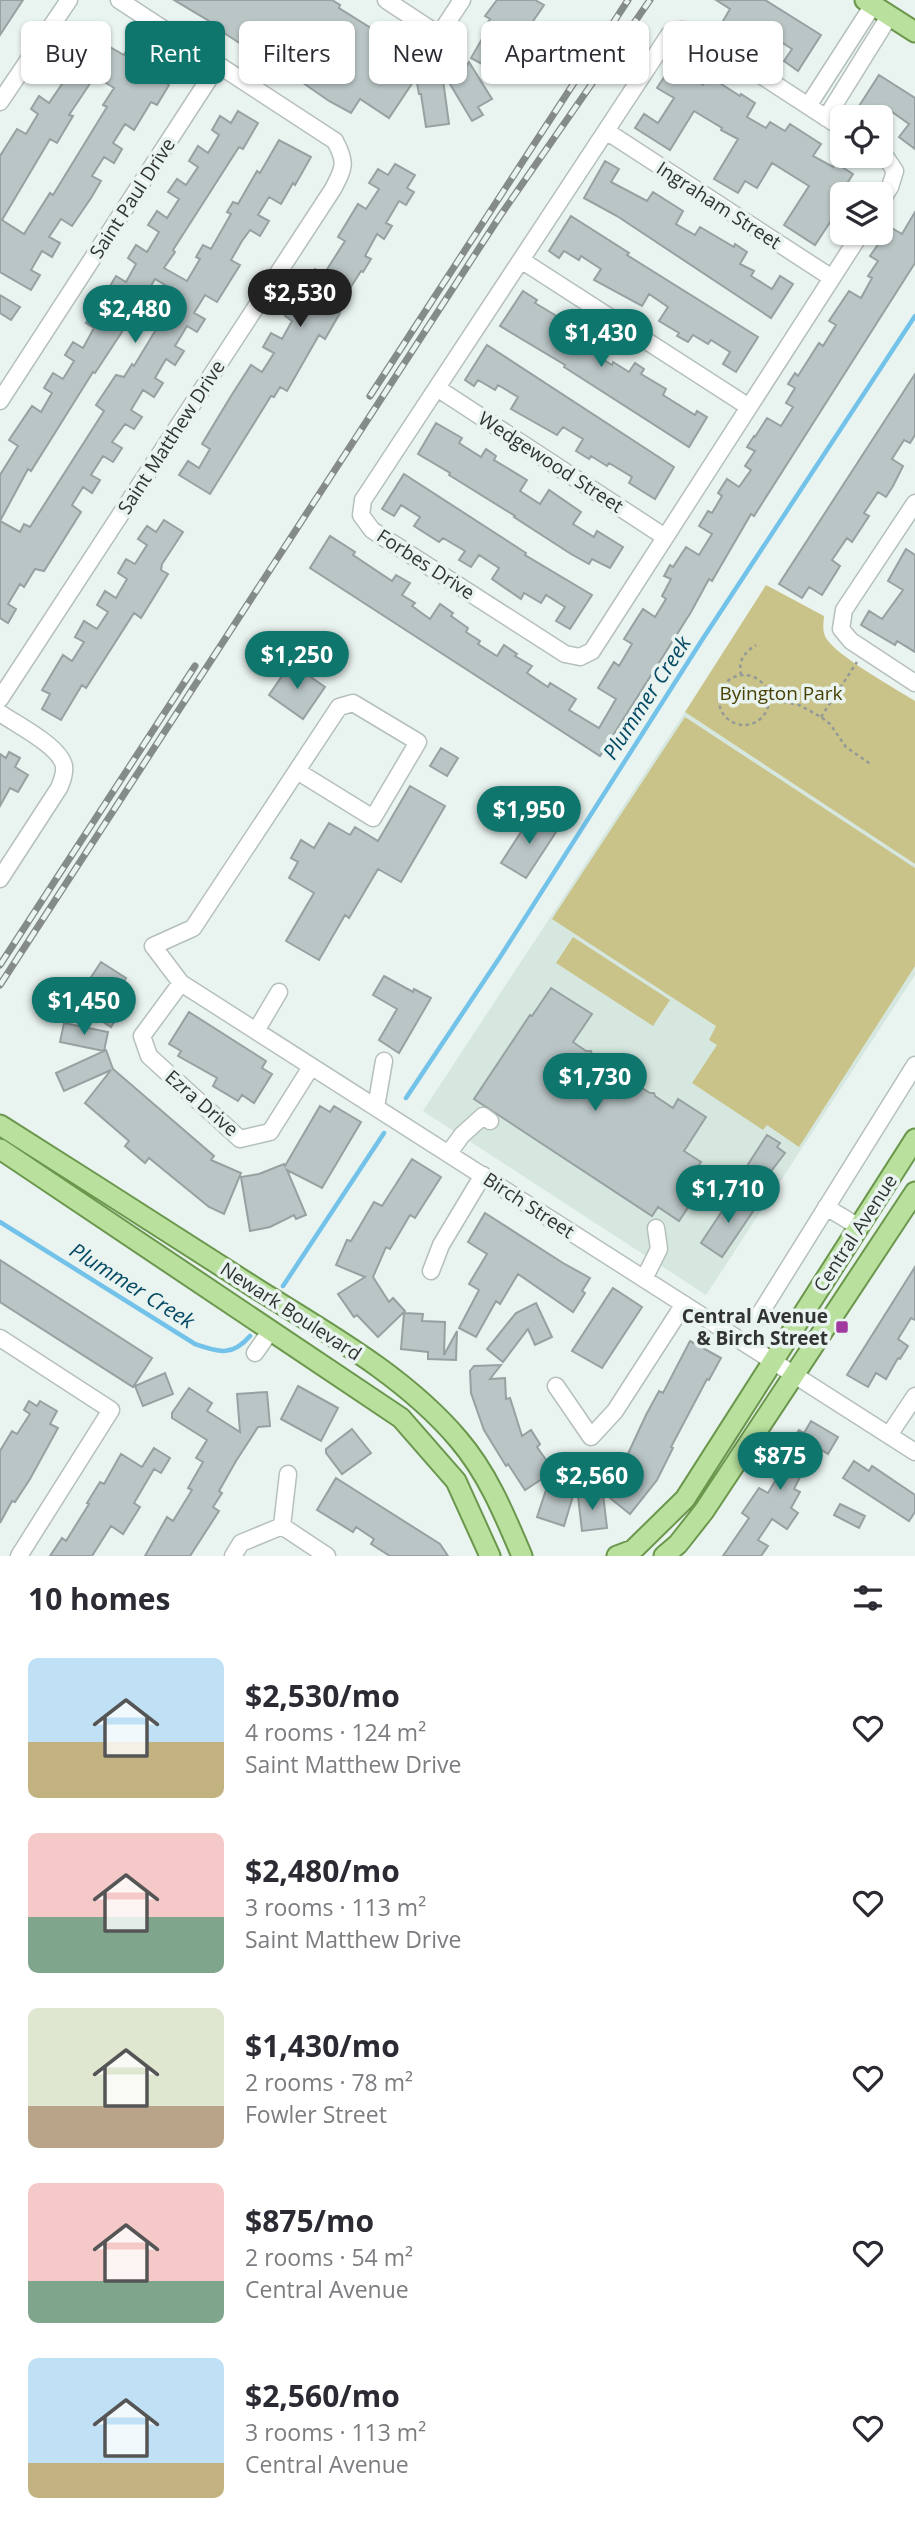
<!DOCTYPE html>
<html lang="en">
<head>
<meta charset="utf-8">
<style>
	:root { --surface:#fff; --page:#f7f7f7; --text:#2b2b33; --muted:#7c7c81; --accent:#0f766e }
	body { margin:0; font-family:"Open Sans",sans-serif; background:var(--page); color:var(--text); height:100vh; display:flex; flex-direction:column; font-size:26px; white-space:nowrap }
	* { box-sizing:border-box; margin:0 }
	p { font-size:23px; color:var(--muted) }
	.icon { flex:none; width:38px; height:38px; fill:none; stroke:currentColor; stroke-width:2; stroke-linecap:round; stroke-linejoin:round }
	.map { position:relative; height:1556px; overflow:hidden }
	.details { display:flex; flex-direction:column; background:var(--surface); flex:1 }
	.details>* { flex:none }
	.banner { position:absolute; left:21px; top:21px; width:873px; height:63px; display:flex; gap:14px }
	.buttons { position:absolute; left:830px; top:105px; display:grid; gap:14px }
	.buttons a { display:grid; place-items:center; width:63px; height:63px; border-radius:10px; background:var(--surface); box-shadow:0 2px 5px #0004; font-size:35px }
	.price { position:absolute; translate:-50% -60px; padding:0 16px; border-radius:24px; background:var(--accent); color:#fff; font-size:23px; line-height:46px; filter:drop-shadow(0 2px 4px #0008) }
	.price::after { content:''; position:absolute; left:50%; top:42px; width:21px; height:16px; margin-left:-10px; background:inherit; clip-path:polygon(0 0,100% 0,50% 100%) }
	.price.current { background:#222; color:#fff }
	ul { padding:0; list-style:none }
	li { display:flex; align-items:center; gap:21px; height:175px; padding:0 28px }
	li span { display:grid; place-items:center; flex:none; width:196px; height:140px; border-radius:10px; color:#555 }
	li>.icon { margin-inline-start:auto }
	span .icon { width:84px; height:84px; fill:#fffc; stroke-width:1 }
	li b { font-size:30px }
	h2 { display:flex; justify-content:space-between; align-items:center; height:84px; padding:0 28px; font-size:30px }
	.tag { padding:0 24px; border-radius:10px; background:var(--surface); box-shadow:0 2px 5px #0004; font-size:24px; line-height:63px }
	.tag.current { background:var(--accent); color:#fff }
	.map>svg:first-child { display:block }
	.built { fill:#d5e7df }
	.green { fill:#cac389 }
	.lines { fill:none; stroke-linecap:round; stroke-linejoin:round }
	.stream { stroke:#72c2e9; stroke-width:4.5 }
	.building { fill:#bac5c6; stroke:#97a1a2; stroke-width:2; fill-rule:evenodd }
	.minor-casing { stroke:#b6c0bb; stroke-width:19 }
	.major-casing { stroke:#6b974d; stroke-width:23 }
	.path { stroke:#939a97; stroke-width:2.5; stroke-dasharray:3.5 3.5; stroke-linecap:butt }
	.minor { stroke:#fff; stroke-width:16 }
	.major { stroke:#b9e19d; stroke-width:19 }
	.rail-casing { stroke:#858b89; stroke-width:7 }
	.rail { stroke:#e9f3ef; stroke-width:4.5; stroke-dasharray:13; stroke-linecap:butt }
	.poi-dot { fill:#a03a9f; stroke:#e9f3ef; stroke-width:2.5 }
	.labels { text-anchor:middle; stroke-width:7; stroke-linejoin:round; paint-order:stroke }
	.street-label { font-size:19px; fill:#313433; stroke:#e9f3ef }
	.park-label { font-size:19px; fill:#494104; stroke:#e9f3ef }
	.poi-label { font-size:19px; font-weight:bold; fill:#313433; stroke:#e9f3ef; text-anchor:end }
	.water-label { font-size:21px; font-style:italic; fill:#054a65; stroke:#e9f3ef }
</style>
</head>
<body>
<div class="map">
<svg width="915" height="1556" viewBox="0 0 915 1556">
	<rect width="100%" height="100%" fill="#e9f3ef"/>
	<!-- built -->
	<path class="built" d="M685,712L915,864V975L706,1295L423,1111Z"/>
	<!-- green -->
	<path class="green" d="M766,585L824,616C823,626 822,634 829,642C844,660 893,687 915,701V864L685,712Z
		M685,717L915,868V966L799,1147L767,1125L763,1130L692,1083L717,1045L709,1040L716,1026L552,919Z
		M573,937L670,1000L653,1026L556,963Z"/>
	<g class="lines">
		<!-- stream -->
		<path class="stream" d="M406,1098L502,954L702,640L915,316
			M0,1222L195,1344C219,1352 232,1357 250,1336
			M283,1286L384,1133"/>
	</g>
	<!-- building -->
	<path class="building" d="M0,0H23L0,35Z
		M174,0H332L340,5L339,8L390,40L385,48L394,53L387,65L413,82L389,118L360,99L351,113L329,101L293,76L292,77L279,69L218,29L219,27Z
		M497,0H535L544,5L512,52L520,56L508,78L471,58L486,32L483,30L490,19L485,16Z
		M716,0H765L821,35L798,71L784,61L792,49L775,38L772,42L758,32L752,41L723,21L730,9Z
		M96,24L110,32L103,43L124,55L129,45L163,67L157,78L169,85L157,105L151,102L134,130L125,124L113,143L122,149L114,163L104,157L92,176L101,181L91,198L72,226L61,219L49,237L60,243L52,257L42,251L31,270L40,275L31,290L0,272V156L17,129L26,134L38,114L31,109L39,96L49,103L62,84L51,77L70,49L65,46L78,25L91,33ZM95,76L114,88L103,105L107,107L53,195L50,193L24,234L2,220L50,139L57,143L73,116L69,115Z
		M680,53L693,61L685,74L703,85L709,76L740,96L741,94L755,103L747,117L766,128L770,122L785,131L790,124L821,144L813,156L833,167L836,163L853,174L848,182L856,187L851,194H842V204L815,245L784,225L809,186L772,163L757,188L745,181L738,193L714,179L738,139L721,130L722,128L694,111L670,150L635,128L644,114L658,123L674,98L657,88Z
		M469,62L492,99L478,107L483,115L472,121L447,79H449L446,75L456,68L461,75Z
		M879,75L915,98V149L899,137L909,124L892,112L885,122L880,117L859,106Z
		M443,80L449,124L426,127L421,94H419L417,83Z
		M238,111L258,123L243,149L239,147L173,250L175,252L164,268L187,281L200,259L196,257L203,245L211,249L231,214L227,212L233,202L238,204L257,171L260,173L279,140L311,157L295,185L293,183L281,204L269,197L258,215L269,221L260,236L250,230L242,241L231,260L240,265L217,302L205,295L194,313L205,319L197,332L187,326L175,346L184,351L175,365L166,359L155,378L163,383L154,397L143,390L131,410L142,417L134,429L125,424L112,442L122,448L113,462L103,456L91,475L100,480L92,493L83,487L72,505L81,512L44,571L35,569L24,587L20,584L8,604L16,609L8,623L0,618V521L20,532L24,524L30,527L104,411L96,405L116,375L124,377L132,364L134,366L178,293L155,279L144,298L148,301L142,311L137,309L95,373L93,372L31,471L28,469L0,521V475L18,446L9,440L32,406L41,412L52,393L44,388L53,373L63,379L74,361L65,355L73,342L83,348L94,328L86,323L94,309L105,316L117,297L107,291L116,276L126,282L136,264L128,258L136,245L147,252L159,232L148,225L157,211L167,218L179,199L168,192L177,179L186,185L198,167L189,161L198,146L208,153L219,135L212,130L220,116L231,123Z
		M605,161L619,169L611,182L647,201L653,192L683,211L676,224L695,235L700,227L734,247L735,244L747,252L740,264L754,271L751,276L772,289L780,276L793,284L771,318L617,216L584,198Z
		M395,164L415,175L407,188L414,192L406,205L399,201L386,223L392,226L384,239L377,234L365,256L371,259L363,272L361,271L349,290L342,286L330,307L340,313L325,339L319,335L287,391L280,387L274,397L271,396L210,494L179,475L188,461L199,468L210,449L202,444L231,396L251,365L262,372L274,353L263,347L271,333L282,339L292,321L285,316L293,301L303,307L315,288L306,282L315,269L324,274L345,241L338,237L358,204L366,209L379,189L369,183L378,169L388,175Z
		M915,212V263L754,516L751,514L712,581L709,579L691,612L600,756L310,568L330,536L355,552L353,555L392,581L396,575L410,583L402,595L415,603L412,606L430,619L440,604L453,613L451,616L468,628L466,632L480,641L478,644L497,656L504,645L517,654L515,656L532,666L527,673L548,687L550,683L576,699L569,710L599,728L616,699L598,688L614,662L619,666L632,644L624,639L643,609L655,617L666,599L662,596L671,579L664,576L670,565L673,567L686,547L699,555L712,534L699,526L708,511L712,513L722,496L718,493L727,479L739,487L751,470L745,466L755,451L747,447L754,436L755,437L767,418L781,426L793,407L786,403L795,388L788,384L795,373L798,376L819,343L823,346L836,325L829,321L849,291L861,298L872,278L868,276L878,261L870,256L890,227L902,234Z
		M571,216L629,253L627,255L758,337L736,372L723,364L730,352L711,340L708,344L693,335L688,342L677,336L679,333L659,321L668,307L649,294L642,306L594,280L601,269L581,256L579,260L564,251L559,258L549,251Z
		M523,291L537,300L535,303L565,321L563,324L584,336L587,331L601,341L593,353L612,365L613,362L629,372L635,363L644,369L641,374L666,389L663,395L695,415L697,411L707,417L689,447L564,367L565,365L500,326Z
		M0,295L20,307L11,320L0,313Z
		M487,345L674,467L655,499L629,483L632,477L609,463L607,466L591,456L589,459L576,451L583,439L563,427L557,435L511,409L518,397L498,385L495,390L478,380L474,386L465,380Z
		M915,374V435L910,443L904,440L892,459L903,466L893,486L886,497L878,492L864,513L869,516L852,542L847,538L832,560L840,566L822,595L809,587L802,598L779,584Z
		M436,423L462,438L459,443L481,457L486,449L496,456L494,460L527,480L520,491L540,504L549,490L581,512L573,524L594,537L597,531L623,547L610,568L592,559L589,564L571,554L514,517L515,516L449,475L450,473L418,454Z
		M404,474L526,553L525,555L592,595L570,629L556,621L565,607L546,595L541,603L524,593L521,599L492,579L499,568L479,555L471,567L459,560L465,551L443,538L439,542L414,526L420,517L401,505L394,516L382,509Z
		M164,520L183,532L162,564L161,570L168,574L141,618L134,613L86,688L82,685L61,720L42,709L50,694L42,690L63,655L72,661L84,642L75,637L84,621L97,629L108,612L97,605L105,591L116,598L127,579L118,573L126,559L135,564L147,545L138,539L147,526L156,532Z
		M906,549L915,555V652L897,641L895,645L861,625L869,611L882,619L903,590L888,581Z
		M291,663L325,687L303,719L269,695Z
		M441,748L458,758L447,776L430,766Z
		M9,752L20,758L15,767L28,775L18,792L10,788L0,806V754L6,758Z
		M410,786L445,806L401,882L378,869L349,918L345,915L319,960L286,941L314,893L289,878L298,862L291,858L301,840L314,848L329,823L350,835L355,827L378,841Z
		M532,815L558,829L526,878L501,863Z
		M101,962L126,978L122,985L133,992L111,1027L74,1003Z
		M384,976L413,992L414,989L431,998L399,1053L379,1040L397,1009L373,995Z
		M551,988L592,1014L573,1042L586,1051H591L592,1055L602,1062L606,1061L607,1065L635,1083L639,1082V1086L650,1093H654L655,1096L673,1108L678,1099L706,1117L684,1151L701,1162L698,1166L710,1174L679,1221L658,1207L652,1216L474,1099L530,1015L532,1016Z
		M189,1012L266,1061L262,1068L272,1074L254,1103L242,1095L238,1101L213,1086L217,1078L178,1056L181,1051L169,1044Z
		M64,1023L108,1032L104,1051L60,1042Z
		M106,1050L113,1069L214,1156L211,1160L241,1173L224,1214L209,1207L149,1158L145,1163L125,1146L129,1141L85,1103L111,1070L64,1091L56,1073Z
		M320,1106L330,1112L334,1106L361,1122L322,1188L287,1170L306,1215L296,1219L294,1215L270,1227L250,1231L241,1177L259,1174L284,1164L285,1166Z
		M767,1135L780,1143L777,1147L785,1153L766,1178L747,1166Z
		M412,1159L441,1177L415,1218L410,1215L390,1249L386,1247L373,1277L389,1302L393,1298L405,1311L378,1337L357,1315L354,1317L338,1294L365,1277L336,1265L347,1240L351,1241L374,1202L382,1206Z
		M734,1193L756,1207L722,1257L701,1243Z
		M485,1213L563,1263L590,1278L582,1291L585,1293L573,1312L518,1274L500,1304L496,1301L476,1337L459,1328L479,1290L469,1284L487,1254L468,1242Z
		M0,1260L152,1358L133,1387L0,1302Z
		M915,1267V1320L911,1318L898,1339L908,1346L900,1359L898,1358L886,1379L876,1373L868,1387L847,1375Z
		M613,1288L642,1307L602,1368L572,1351Z
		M536,1303L552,1337L535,1345L528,1329L503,1362L487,1349L516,1313Z
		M404,1313L423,1314L422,1321L445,1322L444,1355L457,1331L456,1360L428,1359V1352L401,1349Z
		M690,1341L721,1358L709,1380L707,1379L671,1447L673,1448L657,1480L630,1514L605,1494L626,1491L612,1481L629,1459L626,1458L646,1415L659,1391L663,1393Z
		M501,1365L490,1379L505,1378L506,1399L510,1398L522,1436L531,1430L540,1444L537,1447L554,1471L525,1490L508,1464L506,1466L484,1430L471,1393L470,1371L474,1366Z
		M165,1373L173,1394L143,1406L135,1386Z
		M298,1386L338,1408L321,1441L281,1419Z
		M189,1388L212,1403L207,1411L240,1432L237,1394L267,1392L270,1426L258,1427L236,1461L219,1491L222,1493L213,1507L219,1511L190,1556H145L167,1517L173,1521L192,1490L188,1488L203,1462L196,1458L207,1440L172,1418V1413Z
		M29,1401L37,1406L40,1401L57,1411L50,1424L58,1428L30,1479L15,1502L12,1501L0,1523V1451L12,1431L17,1434L30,1414L24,1410Z
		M811,1421L838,1437L828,1454L817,1447L805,1467L794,1489L800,1492L791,1508L798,1513L787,1529L772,1519L758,1540L768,1546L761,1556H723L749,1518L742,1513L759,1488L768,1493L781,1471L774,1467L799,1430L804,1433Z
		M352,1429L371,1453L342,1474L326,1453V1449Z
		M154,1448L170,1458L161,1473L154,1469L134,1503L140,1507L123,1534L111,1526L92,1556H50L62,1538L66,1541L89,1504L87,1503L100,1482L104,1484L121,1454L142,1467Z
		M854,1461L869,1471L872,1466L915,1495V1512L909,1521L843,1478Z
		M336,1478L440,1544L448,1556H390L371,1544L374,1539L356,1527L353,1532L317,1510Z
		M549,1481L575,1489L564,1526L537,1517Z
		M603,1494L607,1528L582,1531L578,1496Z
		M840,1504L865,1516L859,1528L834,1515Z"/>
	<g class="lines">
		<!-- minor casing -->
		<g class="minor-casing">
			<path id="minor" d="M386,0L439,35L462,0
				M0,102L69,0
				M808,106L873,5
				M826,118L890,15
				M842,128L693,31L681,30L669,35L363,500L361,515L372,530L565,654L580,657L592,651L861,233
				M606,131L832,278
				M880,153L885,156L895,171L890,187L880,203
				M521,260L749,407
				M437,388L665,537
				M0,401L218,65
				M915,503L844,610L841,629L851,641L915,683
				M0,699L333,189C344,168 347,163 335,141L119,0
				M0,713C17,725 60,746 64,766C65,774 62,781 59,788L0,879
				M297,771L373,818L418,742L353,703L339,707L193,928L153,946L181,983L915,1452
				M181,983L142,1036L149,1056L240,1139L270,1132L311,1067
				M256,1031L279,992
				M376,1107L384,1061
				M449,1153L462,1135L483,1116L490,1121
				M826,1207L859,1227
				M431,1271L441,1245L483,1175
				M644,1279L659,1249L656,1228
				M758,1317L915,1065
				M0,1338L111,1410L19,1556
				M255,1353L271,1330
				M556,1386L591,1437L615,1411L684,1304
				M889,1435L915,1396
				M282,1526L327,1556
				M282,1526L288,1474
				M233,1556L241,1543L282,1526"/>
		</g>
		<!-- major casing -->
		<g class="major-casing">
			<path id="major" d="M865,0L915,32
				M0,1125C87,1180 173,1235 260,1291C329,1334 406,1377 459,1440C488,1474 505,1516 522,1556
				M0,1149L401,1418L456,1481L490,1556
				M617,1556L633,1550L685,1499L915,1139
				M664,1556L678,1544L704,1511L915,1192"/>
		</g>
		<!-- path -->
		<path class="path" d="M741,675C738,660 744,653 756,645
			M719 700a25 25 0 1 1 50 0a25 25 0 1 1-50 0Z
			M770,699L799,705L821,717L830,724L846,747L872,765
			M821,717L857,662"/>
		<!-- minor -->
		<use href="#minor" class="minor"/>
		<!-- major -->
		<use href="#major" class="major"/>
		<!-- rail casing -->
		<g class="rail-casing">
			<path id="rail" d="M370,396L628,0
				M0,965L195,666
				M0,985L500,216L650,0"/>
		</g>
		<!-- rail -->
		<use href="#rail" class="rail"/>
	</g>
	<!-- markers -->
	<rect class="poi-dot" x="835" y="1320" width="14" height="14" rx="3.5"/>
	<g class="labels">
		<!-- street labels -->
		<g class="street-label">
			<text transform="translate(132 198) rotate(-57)" y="7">Saint Paul Drive</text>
			<text transform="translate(719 205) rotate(33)" y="7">Ingraham Street</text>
			<text transform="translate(171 437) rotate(-57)" y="7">Saint Matthew Drive</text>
			<text transform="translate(551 462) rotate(33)" y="7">Wedgewood Street</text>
			<text transform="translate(426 564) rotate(33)" y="7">Forbes Drive</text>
			<text transform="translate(202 1103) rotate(41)" y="7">Ezra Drive</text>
			<text transform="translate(529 1205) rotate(33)" y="7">Birch Street</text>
			<text transform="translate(855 1233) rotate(-57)" y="7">Central Avenue</text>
			<text transform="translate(291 1311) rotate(33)" y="7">Newark Boulevard</text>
		</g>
		<!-- park labels -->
		<g class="park-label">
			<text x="781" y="700">Byington Park</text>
		</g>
		<!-- poi labels -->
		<g class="poi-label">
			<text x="828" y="1323">Central Avenue<tspan x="828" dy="22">&amp; Birch Street</tspan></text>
		</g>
		<!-- water labels -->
		<g class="water-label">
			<text transform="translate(647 698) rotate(-57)" y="7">Plummer Creek</text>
			<text transform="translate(132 1286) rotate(32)" y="7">Plummer Creek</text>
		</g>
	</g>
</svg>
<div class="buttons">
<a><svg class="icon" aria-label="locate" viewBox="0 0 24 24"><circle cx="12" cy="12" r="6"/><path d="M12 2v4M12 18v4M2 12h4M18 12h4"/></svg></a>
<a><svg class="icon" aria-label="layers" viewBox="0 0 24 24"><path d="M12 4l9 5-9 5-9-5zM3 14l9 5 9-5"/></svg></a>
</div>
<b class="price current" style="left:300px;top:329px">$2,530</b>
<b class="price" style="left:135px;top:345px">$2,480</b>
<b class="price" style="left:601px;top:369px">$1,430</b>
<b class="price" style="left:297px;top:691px">$1,250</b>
<b class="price" style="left:529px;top:846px">$1,950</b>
<b class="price" style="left:84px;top:1037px">$1,450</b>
<b class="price" style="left:595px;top:1113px">$1,730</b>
<b class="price" style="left:728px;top:1225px">$1,710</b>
<b class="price" style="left:780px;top:1492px">$875</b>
<b class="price" style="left:592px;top:1512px">$2,560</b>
<div class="banner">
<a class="tag">Buy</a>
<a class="tag current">Rent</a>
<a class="tag">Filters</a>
<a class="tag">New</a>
<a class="tag">Apartment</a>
<a class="tag">House</a>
</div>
</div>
<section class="details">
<h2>10 homes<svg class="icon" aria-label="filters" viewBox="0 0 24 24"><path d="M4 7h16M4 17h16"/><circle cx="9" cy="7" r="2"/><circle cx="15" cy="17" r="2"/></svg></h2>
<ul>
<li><span style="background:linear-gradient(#bfe0f5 60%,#c2b280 0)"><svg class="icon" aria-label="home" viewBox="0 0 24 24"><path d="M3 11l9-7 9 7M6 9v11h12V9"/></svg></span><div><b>$2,530/mo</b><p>4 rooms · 124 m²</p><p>Saint Matthew Drive</p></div><svg class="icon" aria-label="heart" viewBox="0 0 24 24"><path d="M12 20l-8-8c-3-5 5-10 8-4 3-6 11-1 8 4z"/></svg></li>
<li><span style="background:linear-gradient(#f6c9c9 60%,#7fa58c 0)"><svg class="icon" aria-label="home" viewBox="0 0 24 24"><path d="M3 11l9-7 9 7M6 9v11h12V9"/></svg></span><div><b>$2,480/mo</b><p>3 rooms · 113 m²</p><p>Saint Matthew Drive</p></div><svg class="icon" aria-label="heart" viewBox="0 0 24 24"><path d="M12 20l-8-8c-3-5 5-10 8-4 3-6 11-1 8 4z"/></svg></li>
<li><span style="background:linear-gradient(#dfe7d0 70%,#b9a48a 0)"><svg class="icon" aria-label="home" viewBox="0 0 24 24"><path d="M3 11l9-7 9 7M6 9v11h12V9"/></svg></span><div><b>$1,430/mo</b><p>2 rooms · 78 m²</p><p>Fowler Street</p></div><svg class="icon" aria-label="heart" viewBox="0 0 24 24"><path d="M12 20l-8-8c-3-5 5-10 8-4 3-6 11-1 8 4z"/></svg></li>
<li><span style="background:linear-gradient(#f6c9c9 70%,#7fa58c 0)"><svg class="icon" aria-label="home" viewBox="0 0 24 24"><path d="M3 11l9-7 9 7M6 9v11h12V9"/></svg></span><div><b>$875/mo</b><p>2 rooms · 54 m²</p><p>Central Avenue</p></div><svg class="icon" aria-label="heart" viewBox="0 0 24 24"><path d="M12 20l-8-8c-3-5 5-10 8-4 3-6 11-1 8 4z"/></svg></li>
<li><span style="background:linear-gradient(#bfe0f5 75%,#c2b280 0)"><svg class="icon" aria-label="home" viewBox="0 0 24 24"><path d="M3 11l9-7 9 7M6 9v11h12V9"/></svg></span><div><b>$2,560/mo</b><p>3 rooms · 113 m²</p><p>Central Avenue</p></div><svg class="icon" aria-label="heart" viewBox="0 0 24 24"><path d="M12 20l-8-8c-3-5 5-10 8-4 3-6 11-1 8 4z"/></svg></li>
</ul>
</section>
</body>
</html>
